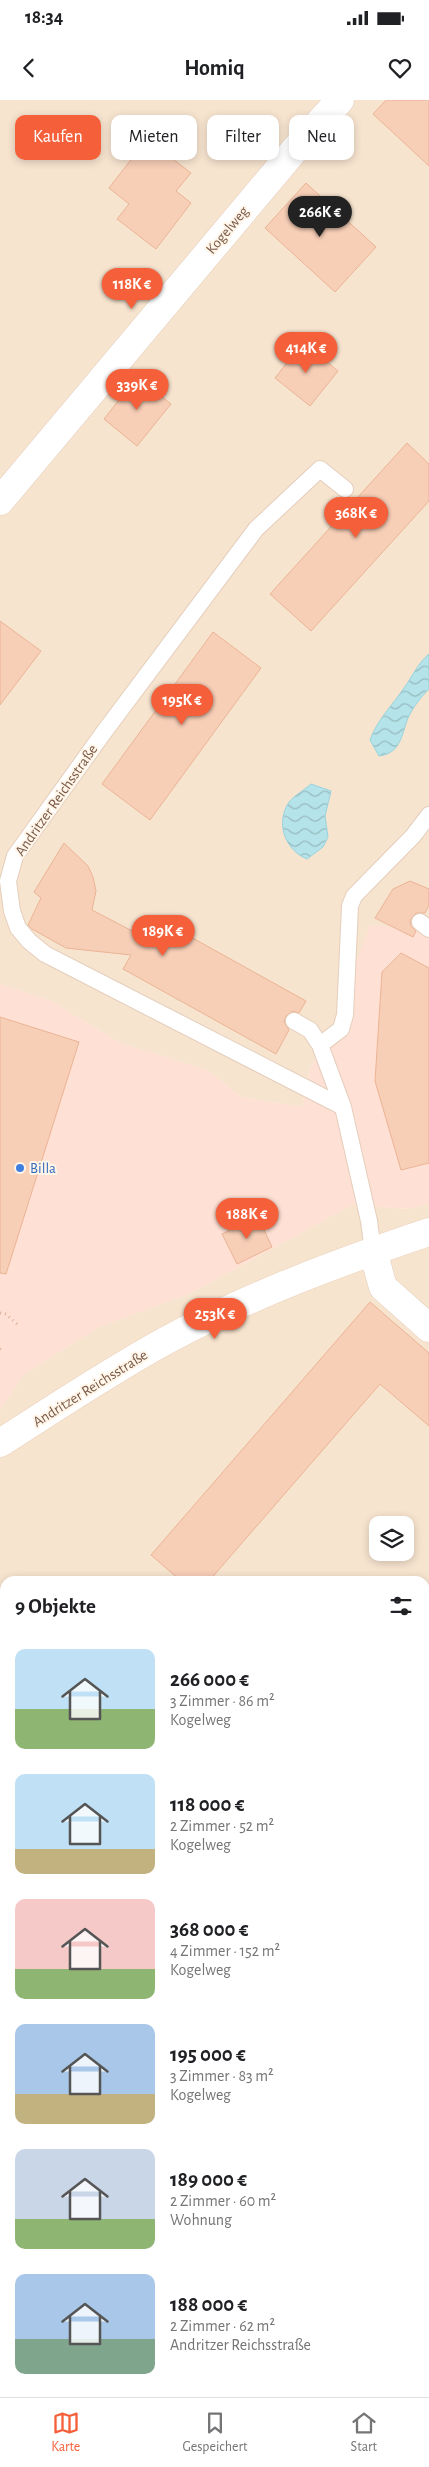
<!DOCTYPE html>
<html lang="de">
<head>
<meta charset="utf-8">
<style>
	:root { --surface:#fff; --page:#f2f2f2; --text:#202124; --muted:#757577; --line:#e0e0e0; --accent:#f5603a }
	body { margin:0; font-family:"Alegreya Sans",sans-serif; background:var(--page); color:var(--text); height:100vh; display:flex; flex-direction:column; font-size:19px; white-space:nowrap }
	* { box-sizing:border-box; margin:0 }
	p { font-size:16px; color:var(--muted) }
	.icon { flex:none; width:28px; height:28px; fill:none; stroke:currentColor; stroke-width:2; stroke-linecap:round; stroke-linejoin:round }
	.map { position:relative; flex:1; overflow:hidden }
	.sheet { position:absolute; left:0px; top:1476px; width:430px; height:821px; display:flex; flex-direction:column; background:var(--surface); border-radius:15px 15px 0 0; box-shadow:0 2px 8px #0003 }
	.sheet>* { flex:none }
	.guide { position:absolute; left:15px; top:15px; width:400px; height:45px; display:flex; gap:10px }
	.buttons { position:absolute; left:369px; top:1416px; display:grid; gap:10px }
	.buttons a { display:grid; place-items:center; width:45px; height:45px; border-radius:10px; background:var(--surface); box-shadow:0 2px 8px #0003; font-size:25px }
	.price { position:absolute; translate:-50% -42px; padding:0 11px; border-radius:18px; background:var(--accent); color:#fff; font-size:16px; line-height:32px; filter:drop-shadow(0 1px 2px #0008) }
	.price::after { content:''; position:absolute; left:50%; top:30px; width:15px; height:11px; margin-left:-8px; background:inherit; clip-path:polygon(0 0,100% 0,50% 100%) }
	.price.active { background:#222; color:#fff }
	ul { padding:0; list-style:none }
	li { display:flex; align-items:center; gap:15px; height:125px; padding:0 15px }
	li span { display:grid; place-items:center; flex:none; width:140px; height:100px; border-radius:10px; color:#555 }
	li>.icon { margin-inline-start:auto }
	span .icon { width:60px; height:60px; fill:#fffc; stroke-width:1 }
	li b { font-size:21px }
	h2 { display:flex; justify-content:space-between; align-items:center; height:60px; padding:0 15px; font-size:21px }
	.chip { padding:0 18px; border-radius:10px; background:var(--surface); box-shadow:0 2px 8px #0003; font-size:18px; line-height:45px }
	.chip.active { background:var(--accent); color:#fff }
	.status { display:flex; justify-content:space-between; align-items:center; height:35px; padding:0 25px; background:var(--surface); direction:ltr }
	.status svg { height:14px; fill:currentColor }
	header { display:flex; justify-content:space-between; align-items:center; height:65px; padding:0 15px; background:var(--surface); font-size:22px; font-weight:700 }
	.menu { display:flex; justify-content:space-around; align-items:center; height:70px; border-top:1px solid var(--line); background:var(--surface); font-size:14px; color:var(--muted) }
	.menu a { display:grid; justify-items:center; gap:2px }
	.menu .active { color:var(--accent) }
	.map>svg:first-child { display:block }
	.residential { fill:#f7e4cf; fill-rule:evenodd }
	.commercial { fill:#ffe0d4 }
	.grass { fill:url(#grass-dots) }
	.forest { fill:url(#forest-crowns) }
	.water { fill:url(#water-waves); stroke:#99d3dd }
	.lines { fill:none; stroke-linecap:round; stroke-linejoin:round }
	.stream { stroke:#99d3dd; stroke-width:11 }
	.building { fill:#f7ceb6; stroke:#ebb495 }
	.lane-casing { stroke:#e4cebc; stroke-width:18 }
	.street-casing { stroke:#e4cebc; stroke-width:29 }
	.secondary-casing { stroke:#ebd1bb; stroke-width:29 }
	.path { stroke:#dbb299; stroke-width:3; stroke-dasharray:1 4; stroke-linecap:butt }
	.lane { stroke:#fff; stroke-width:16 }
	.street { stroke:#fff; stroke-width:28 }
	.secondary { stroke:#fff; stroke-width:28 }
	.shop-dot { fill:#3f7fe0; stroke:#fff6e9; stroke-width:2 }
	.labels { text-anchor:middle; stroke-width:4; stroke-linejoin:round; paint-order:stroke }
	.street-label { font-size:15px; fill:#785745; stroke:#fff6e9 }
	.shop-label { font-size:15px; fill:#366cbe; stroke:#fff6e9; text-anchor:start }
</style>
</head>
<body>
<div class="status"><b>18:34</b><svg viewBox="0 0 49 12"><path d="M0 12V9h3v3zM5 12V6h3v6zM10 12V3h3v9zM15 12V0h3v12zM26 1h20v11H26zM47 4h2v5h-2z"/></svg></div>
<header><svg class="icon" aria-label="back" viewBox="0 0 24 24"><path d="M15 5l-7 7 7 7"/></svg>Homiq<svg class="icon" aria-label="heart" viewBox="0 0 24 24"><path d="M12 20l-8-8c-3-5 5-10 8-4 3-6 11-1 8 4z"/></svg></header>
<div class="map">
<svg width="429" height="2297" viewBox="0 0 429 2297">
	<defs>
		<pattern id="grass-dots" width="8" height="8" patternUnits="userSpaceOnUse" patternTransform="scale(1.25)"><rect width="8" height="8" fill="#d2edbe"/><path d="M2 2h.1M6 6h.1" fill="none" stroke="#afc39c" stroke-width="1.8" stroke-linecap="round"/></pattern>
		<pattern id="forest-crowns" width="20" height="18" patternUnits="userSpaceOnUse" patternTransform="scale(1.25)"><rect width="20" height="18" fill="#d2edbe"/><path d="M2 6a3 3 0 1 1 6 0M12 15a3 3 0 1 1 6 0" fill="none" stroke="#afc39c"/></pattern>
		<pattern id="water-waves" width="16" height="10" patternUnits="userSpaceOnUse" patternTransform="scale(1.25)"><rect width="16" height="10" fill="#b4e3ea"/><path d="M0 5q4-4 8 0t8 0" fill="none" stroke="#97bbbf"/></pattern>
	</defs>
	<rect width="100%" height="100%" fill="#fef2e1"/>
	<!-- residential -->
	<path class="residential" d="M0,0H429V829L335,921L310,969L302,1007L241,997L207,970L120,943L51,901L0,884Z
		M429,1103V1649L425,1644V1481H5V1816L0,1809V1310L23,1275L99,1227L191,1193L352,1105L410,1109ZM378,1425H405V1452H378Z"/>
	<!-- commercial -->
	<path class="commercial" d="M370,825L429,829V1103L410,1109L352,1105L191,1193L99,1227L23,1275L0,1310V884L51,901L120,943L207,970L241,997L302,1007L310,969L335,921Z
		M0,2161L5,2184V2292L29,2293L30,2297H0Z
		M42,2292H141L142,2297H31Z"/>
	<!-- grass -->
	<path class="grass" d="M429,1823V2113L425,2114V1824Z
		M429,2211V2297H250L259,2292H425V2213Z"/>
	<!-- forest -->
	<path class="forest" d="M159,2292H243V2293L235,2297H152Z"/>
	<!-- water -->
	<path class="water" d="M429,554V589C421,597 413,607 408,618C401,636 401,653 379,656L370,640C377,620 392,606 404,588C413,576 417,564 429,554Z
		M311,684L331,691L325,716L328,737L323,747L307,759C285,750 275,723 289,702C294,696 304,690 311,684Z"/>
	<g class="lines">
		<!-- stream -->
		<path class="stream" d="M0,1746L5,1749
			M425,1813L429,1811"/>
	</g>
	<!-- building -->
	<path class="building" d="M386,0H429V66L373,14Z
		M147,39L191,73L176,91L191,103L156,149L117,119L129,104L109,88Z
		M306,83L376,147L335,192L265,128Z
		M303,242L338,271L310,306L275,278Z
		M137,277L171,304L137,346L104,319Z
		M407,343L429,364V401L311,531L270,494Z
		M0,521L41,551L0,605Z
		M213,532L261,568L150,720L102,684Z
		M64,743L88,766L93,777L96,791L92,810L142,836L153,816L306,901L299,913L293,911L286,916L284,922L289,930L276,954L123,869L131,855L66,848L32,829L28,825L41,798L34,792Z
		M410,781L429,789V805L425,813H416L410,820L411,826L416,831L413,837L375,818L393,789Z
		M401,853L429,868V1063L401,1070L375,981L382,872Z
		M0,917L79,942L6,1174L0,1173Z
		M258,1117L272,1147L237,1164L222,1134Z
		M370,1202L429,1253V1326L380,1284L209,1481H181L151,1455Z"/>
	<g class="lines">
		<!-- lane casing -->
		<g class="lane-casing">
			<path id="lane" d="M420,822L429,829
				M294,921L310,930L320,945L343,1007L369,1121L373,1151
				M320,945L341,929L345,915L350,806L354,796L413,736L429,715
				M343,1007L45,854L29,841L18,828L12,811L8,781L15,756L104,632L256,429L320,369L345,389"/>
		</g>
		<!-- street casing -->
		<g class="street-casing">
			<path id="street" d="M0,401L297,47L340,0
				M373,1151L383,1187L429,1228"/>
		</g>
		<!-- secondary casing -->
		<g class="secondary-casing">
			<path id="secondary" d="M0,1343C55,1308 110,1271 167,1240C251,1195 339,1162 429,1132"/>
		</g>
		<!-- path -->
		<path class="path" d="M0,1213L6,1214L18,1225
			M0,1249L3,1247"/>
		<!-- lane -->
		<use href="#lane" class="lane"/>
		<!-- street -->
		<use href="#street" class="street"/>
		<!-- secondary -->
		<use href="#secondary" class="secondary"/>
	</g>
	<!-- markers -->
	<circle class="shop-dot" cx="20" cy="1068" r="5"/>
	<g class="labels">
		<!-- street labels -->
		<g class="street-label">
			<text transform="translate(227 130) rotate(-50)" y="5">Kogelweg</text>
			<text transform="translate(56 700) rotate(-55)" y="5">Andritzer Reichsstraße</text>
			<text transform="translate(90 1288) rotate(-32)" y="5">Andritzer Reichsstraße</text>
		</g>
		<!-- shop labels -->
		<g class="shop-label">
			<text x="30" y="1073">Billa</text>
		</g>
	</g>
</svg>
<div class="buttons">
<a><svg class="icon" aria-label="layers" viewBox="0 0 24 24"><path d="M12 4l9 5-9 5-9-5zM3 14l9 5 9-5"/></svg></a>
</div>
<b class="price active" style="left:320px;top:138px">266K €</b>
<b class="price" style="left:132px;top:210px">118K €</b>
<b class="price" style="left:306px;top:274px">414K €</b>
<b class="price" style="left:137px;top:311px">339K €</b>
<b class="price" style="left:356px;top:439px">368K €</b>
<b class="price" style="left:182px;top:626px">195K €</b>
<b class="price" style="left:163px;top:857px">189K €</b>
<b class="price" style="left:247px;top:1140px">188K €</b>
<b class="price" style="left:215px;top:1240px">253K €</b>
<div class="guide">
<a class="chip active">Kaufen</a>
<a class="chip">Mieten</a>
<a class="chip">Filter</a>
<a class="chip">Neu</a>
</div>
<section class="sheet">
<h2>9 Objekte<svg class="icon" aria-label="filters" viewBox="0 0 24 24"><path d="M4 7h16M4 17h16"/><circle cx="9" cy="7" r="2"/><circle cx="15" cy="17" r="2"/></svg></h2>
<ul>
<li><span style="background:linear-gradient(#bfe0f5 60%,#8fb573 0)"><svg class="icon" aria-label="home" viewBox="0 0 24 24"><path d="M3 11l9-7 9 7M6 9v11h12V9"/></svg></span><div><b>266 000 €</b><p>3 Zimmer · 86 m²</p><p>Kogelweg</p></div></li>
<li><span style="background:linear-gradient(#bfe0f5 75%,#c2b280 0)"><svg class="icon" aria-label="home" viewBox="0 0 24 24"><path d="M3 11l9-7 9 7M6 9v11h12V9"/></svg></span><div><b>118 000 €</b><p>2 Zimmer · 52 m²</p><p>Kogelweg</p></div></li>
<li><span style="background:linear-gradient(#f6c9c9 70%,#8fb573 0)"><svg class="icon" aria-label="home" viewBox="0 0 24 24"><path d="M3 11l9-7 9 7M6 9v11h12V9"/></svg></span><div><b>368 000 €</b><p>4 Zimmer · 152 m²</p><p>Kogelweg</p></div></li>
<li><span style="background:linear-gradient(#a9c7e8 70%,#c2b280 0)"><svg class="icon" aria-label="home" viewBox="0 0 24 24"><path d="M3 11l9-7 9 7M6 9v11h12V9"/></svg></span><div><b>195 000 €</b><p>3 Zimmer · 83 m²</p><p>Kogelweg</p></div></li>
<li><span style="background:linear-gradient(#c9d6e8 70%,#8fb573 0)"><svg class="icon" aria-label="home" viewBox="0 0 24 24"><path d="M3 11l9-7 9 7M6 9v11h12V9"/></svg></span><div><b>189 000 €</b><p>2 Zimmer · 60 m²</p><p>Wohnung</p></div></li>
<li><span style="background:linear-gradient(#a9c7e8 65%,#7fa58c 0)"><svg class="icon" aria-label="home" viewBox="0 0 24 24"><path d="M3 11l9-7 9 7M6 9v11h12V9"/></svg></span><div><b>188 000 €</b><p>2 Zimmer · 62 m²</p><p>Andritzer Reichsstraße</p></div></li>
</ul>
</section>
</div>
<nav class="menu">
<a class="active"><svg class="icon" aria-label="map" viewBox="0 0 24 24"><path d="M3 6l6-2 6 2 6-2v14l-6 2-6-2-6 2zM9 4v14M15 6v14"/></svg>Karte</a>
<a><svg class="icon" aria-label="saved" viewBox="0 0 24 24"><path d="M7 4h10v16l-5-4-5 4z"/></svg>Gespeichert</a>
<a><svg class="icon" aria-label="home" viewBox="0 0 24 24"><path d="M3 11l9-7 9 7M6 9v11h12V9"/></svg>Start</a>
</nav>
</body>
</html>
